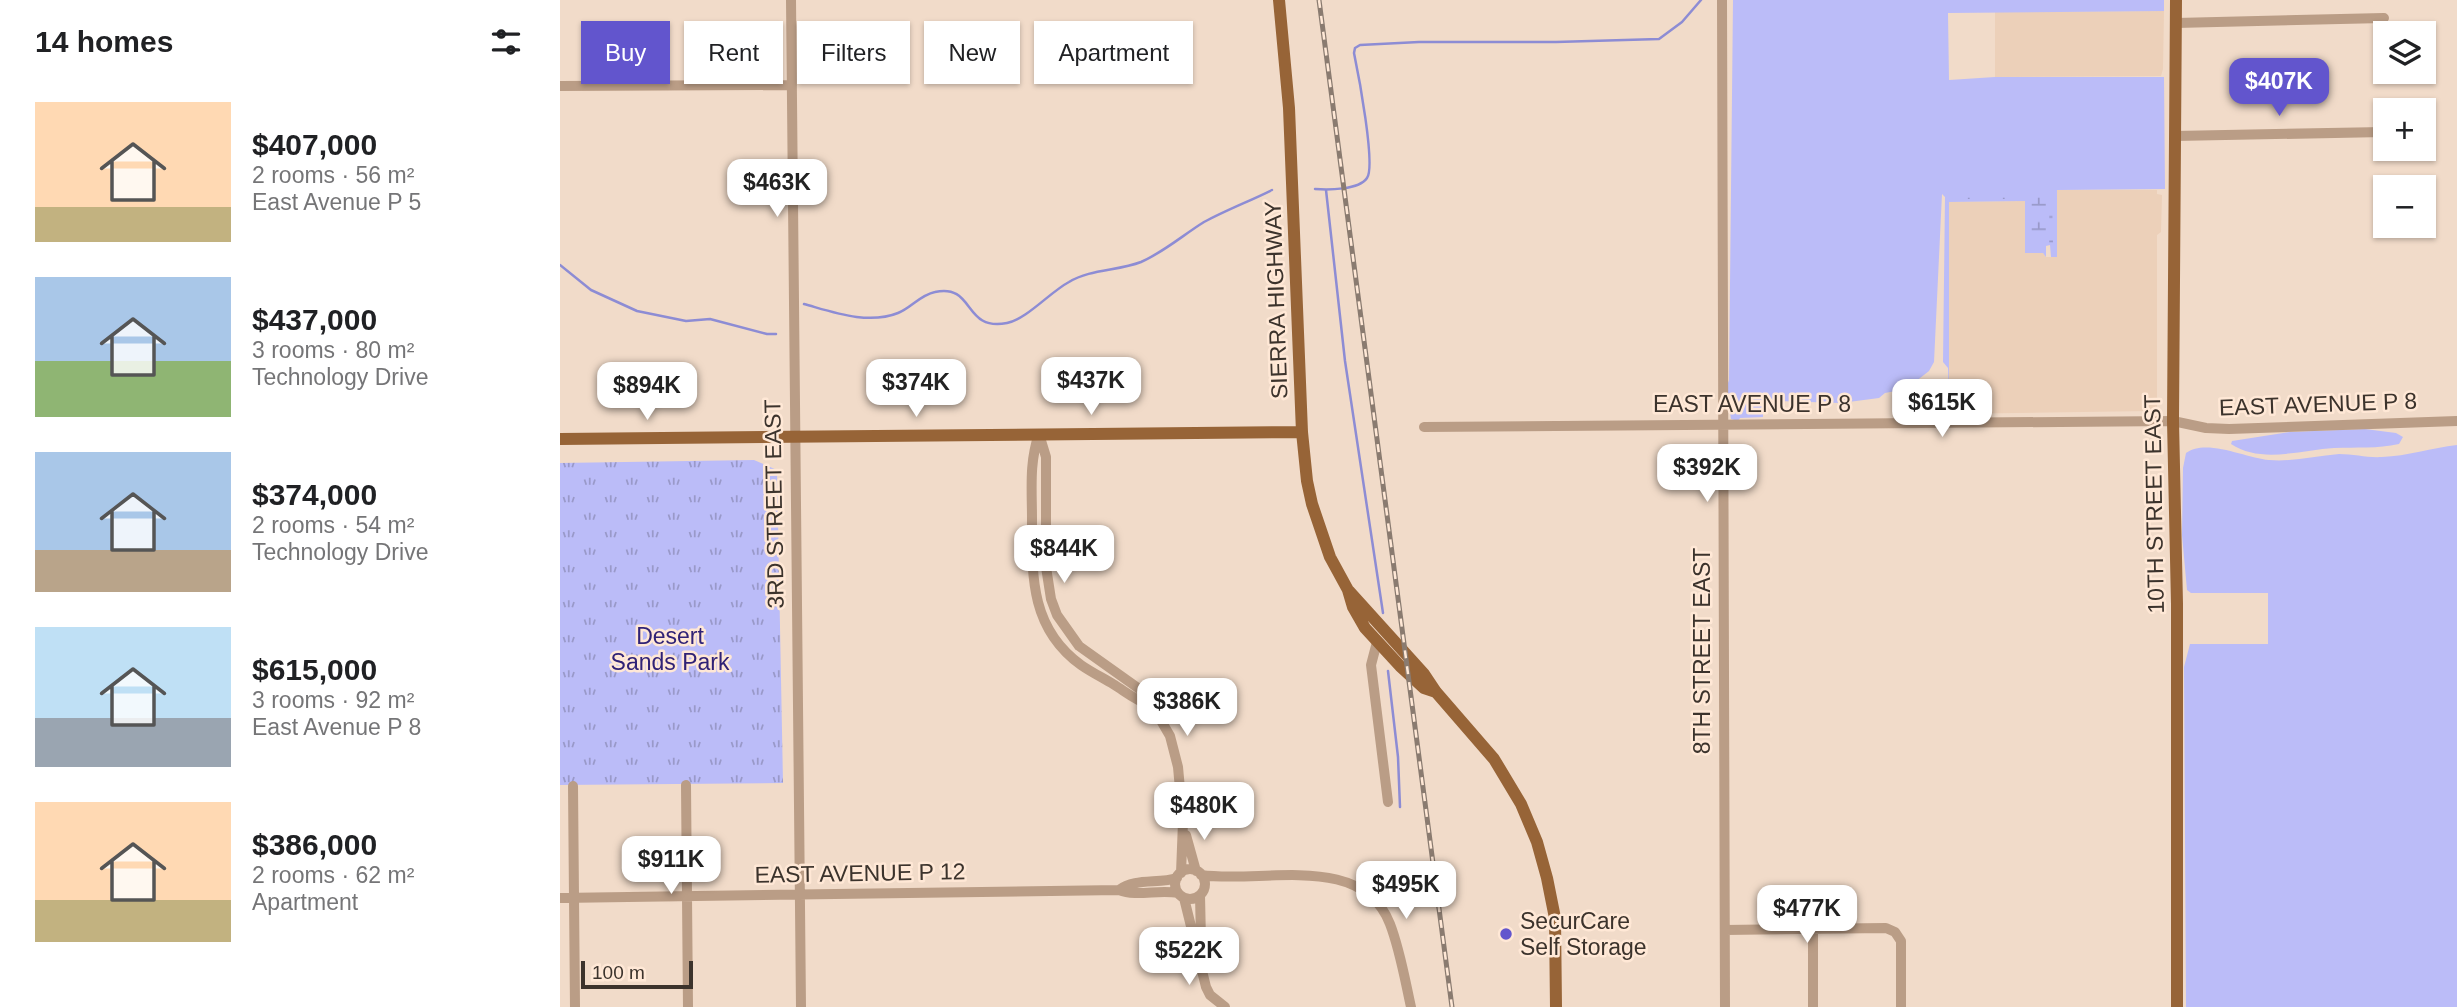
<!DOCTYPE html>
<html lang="en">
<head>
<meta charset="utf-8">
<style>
	:root { --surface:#fff; --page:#f6f6f6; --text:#202124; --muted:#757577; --accent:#6255cd }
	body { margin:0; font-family:Helvetica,sans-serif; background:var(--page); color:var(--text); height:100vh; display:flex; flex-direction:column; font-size:26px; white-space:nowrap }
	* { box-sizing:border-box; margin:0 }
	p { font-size:23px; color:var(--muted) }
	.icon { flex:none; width:38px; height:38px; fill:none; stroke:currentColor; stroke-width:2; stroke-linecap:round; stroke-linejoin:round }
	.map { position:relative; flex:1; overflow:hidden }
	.panel { display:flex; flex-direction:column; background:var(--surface); width:560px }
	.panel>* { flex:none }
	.banner { position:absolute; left:21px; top:21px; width:665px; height:63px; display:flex; gap:14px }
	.buttons { position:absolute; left:1813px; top:21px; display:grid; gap:14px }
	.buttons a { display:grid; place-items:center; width:63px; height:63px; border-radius:0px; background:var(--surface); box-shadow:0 2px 5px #0004; font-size:35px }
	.scale { position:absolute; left:21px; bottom:18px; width:112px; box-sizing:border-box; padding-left:7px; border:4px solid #3c332c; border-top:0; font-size:19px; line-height:24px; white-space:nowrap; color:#3c332c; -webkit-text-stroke:5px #ffe8d6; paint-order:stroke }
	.price { position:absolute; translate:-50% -60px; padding:0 16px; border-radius:14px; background:#fff; color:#222; font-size:23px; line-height:46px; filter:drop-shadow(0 2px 4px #0008) }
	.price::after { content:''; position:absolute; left:50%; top:42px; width:21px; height:16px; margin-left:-10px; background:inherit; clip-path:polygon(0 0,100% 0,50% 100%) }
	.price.active { background:var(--accent); color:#fff }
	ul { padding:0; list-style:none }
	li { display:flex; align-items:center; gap:21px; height:175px; padding:0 35px }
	li span { display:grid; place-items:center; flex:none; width:196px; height:140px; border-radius:0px; color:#555 }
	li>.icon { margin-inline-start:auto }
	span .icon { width:84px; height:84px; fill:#fffc; stroke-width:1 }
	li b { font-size:30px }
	h2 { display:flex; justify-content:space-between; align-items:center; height:84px; padding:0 35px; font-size:30px }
	.tag { padding:0 24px; border-radius:0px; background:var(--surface); box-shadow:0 2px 5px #0004; font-size:24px; line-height:63px }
	.tag.active { background:var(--accent); color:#fff }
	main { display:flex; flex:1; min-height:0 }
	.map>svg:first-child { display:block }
	.built { fill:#ecd0b9 }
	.grass { fill:#bbbcf8 }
	.wetland { fill:url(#wetland-marsh) }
	.park { fill:url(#park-tufts) }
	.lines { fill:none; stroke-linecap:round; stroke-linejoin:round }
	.stream { stroke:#8d8cd4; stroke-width:2.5 }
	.minor { stroke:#ba9d86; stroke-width:10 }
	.major { stroke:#976437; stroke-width:12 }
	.rail-casing { stroke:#8a7b70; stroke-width:5 }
	.rail { stroke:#ffe8d6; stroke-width:2.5; stroke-dasharray:8; stroke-linecap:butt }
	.poi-dot { fill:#6255cd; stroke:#ffe8d6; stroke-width:2.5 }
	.labels { text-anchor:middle; stroke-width:5; stroke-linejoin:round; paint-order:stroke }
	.street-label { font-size:23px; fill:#3c332c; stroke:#ffe8d6 }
	.park-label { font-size:23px; fill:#302276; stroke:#ffe8d6 }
	.poi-label { font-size:23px; fill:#3c332c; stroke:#ffe8d6; text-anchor:start }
</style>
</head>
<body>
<main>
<section class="panel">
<h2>14 homes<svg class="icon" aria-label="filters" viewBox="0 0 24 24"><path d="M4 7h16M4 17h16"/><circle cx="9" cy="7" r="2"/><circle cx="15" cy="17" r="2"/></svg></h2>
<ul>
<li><span style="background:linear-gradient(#ffd9b3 75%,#c2b280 0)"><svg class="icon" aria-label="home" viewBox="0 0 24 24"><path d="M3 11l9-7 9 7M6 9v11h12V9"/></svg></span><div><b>$407,000</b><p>2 rooms · 56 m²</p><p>East Avenue P 5</p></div></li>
<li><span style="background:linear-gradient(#a9c7e8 60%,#8fb573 0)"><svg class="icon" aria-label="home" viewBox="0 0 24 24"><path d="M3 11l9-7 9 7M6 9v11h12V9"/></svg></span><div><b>$437,000</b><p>3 rooms · 80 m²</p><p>Technology Drive</p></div></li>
<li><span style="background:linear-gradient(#a9c7e8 70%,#b9a48a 0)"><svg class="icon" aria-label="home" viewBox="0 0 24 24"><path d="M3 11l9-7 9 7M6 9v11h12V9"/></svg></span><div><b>$374,000</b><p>2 rooms · 54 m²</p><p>Technology Drive</p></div></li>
<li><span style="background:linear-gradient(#bfe0f5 65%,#9aa5b1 0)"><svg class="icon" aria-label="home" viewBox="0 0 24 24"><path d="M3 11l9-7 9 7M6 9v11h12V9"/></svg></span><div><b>$615,000</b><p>3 rooms · 92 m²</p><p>East Avenue P 8</p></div></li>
<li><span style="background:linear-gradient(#ffd9b3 70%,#c2b280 0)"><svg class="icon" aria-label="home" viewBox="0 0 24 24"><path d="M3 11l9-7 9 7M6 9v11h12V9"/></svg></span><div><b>$386,000</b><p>2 rooms · 62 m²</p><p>Apartment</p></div></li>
</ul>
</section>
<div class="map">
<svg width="1897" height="1007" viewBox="0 0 1897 1007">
	<defs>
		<pattern id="wetland-marsh" width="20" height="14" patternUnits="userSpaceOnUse" patternTransform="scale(1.75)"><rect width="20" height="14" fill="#bbbcf8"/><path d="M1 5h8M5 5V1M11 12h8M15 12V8" fill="none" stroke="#9999c9"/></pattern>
		<pattern id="park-tufts" width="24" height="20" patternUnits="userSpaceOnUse" patternTransform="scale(1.75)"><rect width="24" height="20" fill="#bbbcf8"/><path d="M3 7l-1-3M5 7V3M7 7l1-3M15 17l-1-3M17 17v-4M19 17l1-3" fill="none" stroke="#9999c9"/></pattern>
	</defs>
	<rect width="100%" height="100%" fill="#f1dbc9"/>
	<!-- built -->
	<path class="built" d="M1604,11L1603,69L1601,76L1435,77V12Z
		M1496,190H1597V194L1602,195L1601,232L1597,235V407L1590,411L1389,414V202L1465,201L1483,253L1486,257H1496Z"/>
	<!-- grass -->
	<path class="grass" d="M1173,0H1604V11L1388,13L1389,80L1435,77H1604L1605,189L1497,190V257H1491L1490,245L1486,246V257L1483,253H1465V201L1389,202V395L1388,368L1383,362L1385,197L1382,194L1374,362L1369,371L1346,389L1325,393L1319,398L1281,403L1217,401L1203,409V417L1180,418L1178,421L1171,419L1166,389L1169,380Z
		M1805,429L1836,433L1843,437L1839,444C1817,449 1797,447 1774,448C1741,450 1701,464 1671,444L1672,441L1730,432Z
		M1897,445V1007H1626L1624,667L1630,644H1708V593H1631L1627,590L1622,535L1623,468L1626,453C1646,438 1686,458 1709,460C1733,462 1756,456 1779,454C1794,454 1808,458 1822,457C1847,456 1872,448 1897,445Z"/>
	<!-- wetland -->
	<path class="wetland" d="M1393,195H1492L1493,244L1469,243V205L1466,203L1468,199H1393L1392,198Z"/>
	<!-- park -->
	<path class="park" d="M194,460L217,470L223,783L0,785V463Z"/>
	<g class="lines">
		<!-- stream -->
		<path class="stream" d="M755,189C768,190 799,190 807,178C816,166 798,72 794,53L795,48L800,45L859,42H996L1099,39L1122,22L1141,0
			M766,190L785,361L823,613
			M0,265L31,290L77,311L126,321L150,319L207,334H216
			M244,304C273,312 308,325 338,313C351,308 360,295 375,292C415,283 403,332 447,323C467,319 490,292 509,282C530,269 558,271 581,262C604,252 623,235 644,222C666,210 690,201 712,190
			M828,671L838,757L840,807"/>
		<!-- minor -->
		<path class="minor" d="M231,0L241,1007
			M1162,0L1165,1007
			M1616,23L1824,18
			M0,86L232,85
			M1615,136L1824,132
			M864,427L1613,421L1646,428L1669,429L1897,421
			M479,434L486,457V567L491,599L497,615L519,646L585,693L610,736L618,767L623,822L621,873
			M479,434C469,463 472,489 472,519C472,576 470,628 521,665C531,672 543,678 553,684C566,692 576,701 590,705
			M817,642L811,665L828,802
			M126,785L128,1007
			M13,786L15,1007
			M626,835L636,871
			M615 884a15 15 0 1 1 30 0a15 15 0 1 1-30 0Z
			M641,875C701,884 802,851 830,924C840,950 845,980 851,1007
			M559,890C575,878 598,884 617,878
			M0,898L559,890C577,897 599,889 618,893
			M624,898L646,987L650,995L665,1007
			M1253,929V1007
			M1165,930L1326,928L1335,932L1341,941V1007
			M639,951L641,941L640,895"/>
		<!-- major -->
		<path class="major" d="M719,0L729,108L742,432L747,481L752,504L770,557L788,590L793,607L805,628L840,666L864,688L876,692
			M1616,0L1613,421L1617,604V1007
			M0,439L742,432
			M789,591L864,674L876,692L934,759L961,804L977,842L987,878L995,918L996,1007"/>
		<!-- rail casing -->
		<g class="rail-casing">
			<path id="rail" d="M759,0L892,1007"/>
		</g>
		<!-- rail -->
		<use href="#rail" class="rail"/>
	</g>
	<!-- markers -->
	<circle class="poi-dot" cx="946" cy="934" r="7"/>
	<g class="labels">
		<!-- street labels -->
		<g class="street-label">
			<text transform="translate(716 300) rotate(-92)" y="8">SIERRA HIGHWAY</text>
			<text x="1192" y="412">EAST AVENUE P 8</text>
			<text transform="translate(1758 404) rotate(-2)" y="8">EAST AVENUE P 8</text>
			<text transform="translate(214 504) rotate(-91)" y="8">3RD STREET EAST</text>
			<text transform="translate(1594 504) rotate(-91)" y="8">10TH STREET EAST</text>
			<text transform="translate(1142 651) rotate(-90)" y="8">8TH STREET EAST</text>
			<text transform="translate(300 873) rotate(-1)" y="8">EAST AVENUE P 12</text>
		</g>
		<!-- park labels -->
		<g class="park-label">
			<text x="110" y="644">Desert<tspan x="110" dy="26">Sands Park</tspan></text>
		</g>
		<!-- poi labels -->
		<g class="poi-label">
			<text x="960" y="929">SecurCare<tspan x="960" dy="26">Self Storage</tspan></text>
		</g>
	</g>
</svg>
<div class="buttons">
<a><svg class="icon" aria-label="layers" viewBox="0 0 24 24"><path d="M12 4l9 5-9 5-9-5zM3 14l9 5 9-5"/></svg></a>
<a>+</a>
<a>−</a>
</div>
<div class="scale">100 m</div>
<b class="price active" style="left:1719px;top:118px">$407K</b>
<b class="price" style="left:217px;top:219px">$463K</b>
<b class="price" style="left:531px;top:417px">$437K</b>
<b class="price" style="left:356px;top:419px">$374K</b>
<b class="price" style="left:87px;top:422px">$894K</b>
<b class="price" style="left:1382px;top:439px">$615K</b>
<b class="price" style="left:1147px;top:504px">$392K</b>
<b class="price" style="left:504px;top:585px">$844K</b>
<b class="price" style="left:627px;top:738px">$386K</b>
<b class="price" style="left:644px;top:842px">$480K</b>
<b class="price" style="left:111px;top:896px">$911K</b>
<b class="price" style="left:846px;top:921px">$495K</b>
<b class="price" style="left:1247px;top:945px">$477K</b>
<b class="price" style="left:629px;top:987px">$522K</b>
<div class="banner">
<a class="tag active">Buy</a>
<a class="tag">Rent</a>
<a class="tag">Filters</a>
<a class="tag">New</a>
<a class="tag">Apartment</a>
</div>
</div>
</main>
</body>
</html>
